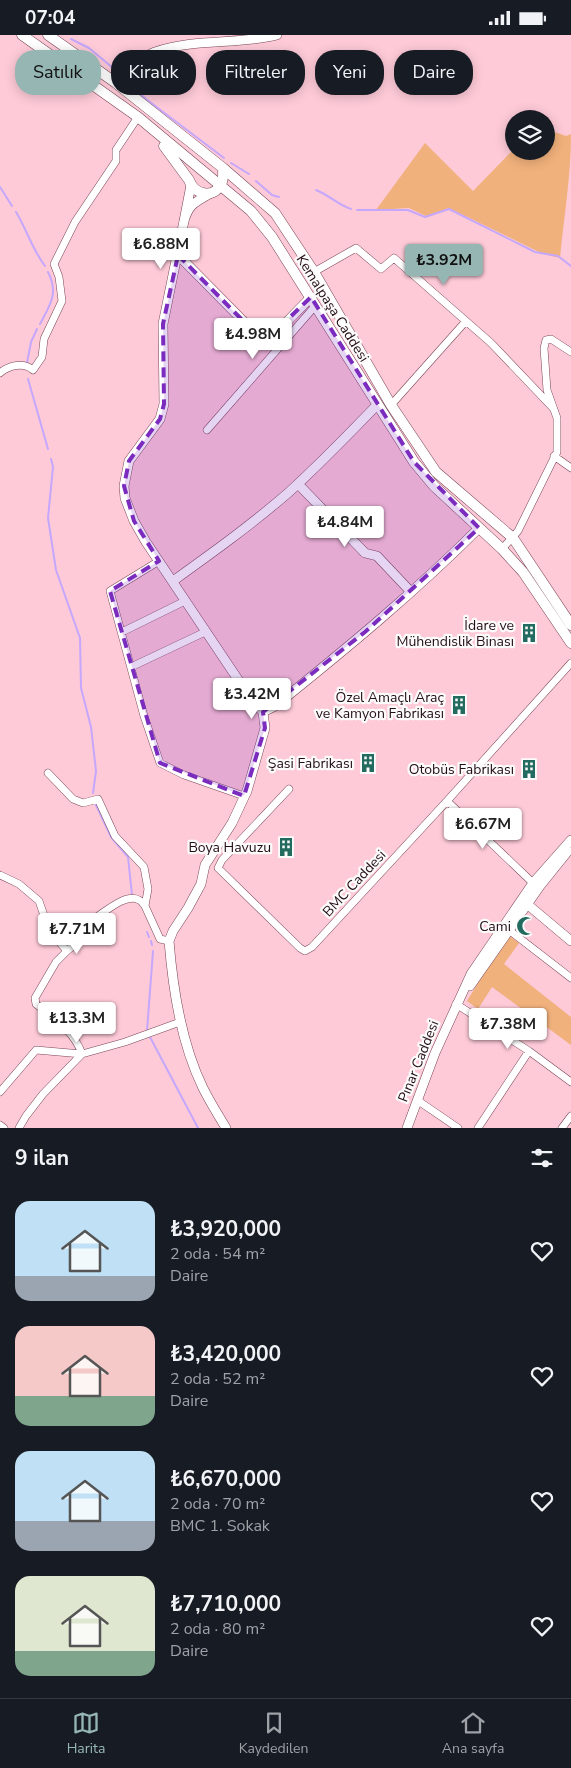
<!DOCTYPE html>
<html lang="tr">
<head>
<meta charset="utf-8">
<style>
	:root { --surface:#171b24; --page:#242831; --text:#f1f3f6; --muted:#9ea1a6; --line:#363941; --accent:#95b6b2 }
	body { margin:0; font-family:"Nunito Sans",sans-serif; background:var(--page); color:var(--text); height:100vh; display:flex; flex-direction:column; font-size:19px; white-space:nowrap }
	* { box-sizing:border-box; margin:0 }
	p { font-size:16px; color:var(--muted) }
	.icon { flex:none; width:28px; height:28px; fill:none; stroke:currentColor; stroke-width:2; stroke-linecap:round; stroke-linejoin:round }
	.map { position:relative; height:1093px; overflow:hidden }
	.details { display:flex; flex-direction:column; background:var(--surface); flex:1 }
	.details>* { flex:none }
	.banner { position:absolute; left:15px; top:15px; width:541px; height:45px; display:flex; gap:10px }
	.controls { position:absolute; left:505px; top:75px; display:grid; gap:10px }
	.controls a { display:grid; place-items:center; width:50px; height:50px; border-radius:50%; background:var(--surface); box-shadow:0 2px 12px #0003; font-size:25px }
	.price { position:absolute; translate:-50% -42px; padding:0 11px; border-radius:5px; background:#fff; color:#222; font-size:16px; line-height:32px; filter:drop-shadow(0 1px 2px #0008) }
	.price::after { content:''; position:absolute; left:50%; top:30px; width:15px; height:11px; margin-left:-8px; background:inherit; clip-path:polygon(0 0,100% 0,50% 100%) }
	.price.on { background:var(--accent); color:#111 }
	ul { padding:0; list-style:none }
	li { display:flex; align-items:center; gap:15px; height:125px; padding:0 15px }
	li span { display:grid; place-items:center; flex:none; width:140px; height:100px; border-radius:15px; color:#555 }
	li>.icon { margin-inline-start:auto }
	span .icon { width:60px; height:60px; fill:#fffc; stroke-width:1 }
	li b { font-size:21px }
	h2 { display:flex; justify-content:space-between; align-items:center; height:60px; padding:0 15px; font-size:21px }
	.pill { padding:0 18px; border-radius:20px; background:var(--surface); box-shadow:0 2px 12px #0003; font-size:18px; line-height:45px }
	.pill.on { background:var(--accent); color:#111 }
	.status { display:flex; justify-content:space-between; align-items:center; height:35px; padding:0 25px; background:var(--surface); direction:ltr }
	.status svg { height:14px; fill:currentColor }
	.tab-bar { display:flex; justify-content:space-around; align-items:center; height:70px; border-top:1px solid var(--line); background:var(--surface); font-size:14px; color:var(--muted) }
	.tab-bar a { display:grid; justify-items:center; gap:2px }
	.tab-bar .on { color:var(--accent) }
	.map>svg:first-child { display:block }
	.green { fill:#f1b17c }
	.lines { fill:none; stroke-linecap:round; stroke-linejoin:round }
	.stream { stroke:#c5a7fb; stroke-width:2 }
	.street-casing { stroke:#7a4555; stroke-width:8 }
	.secondary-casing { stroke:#7a4555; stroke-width:10 }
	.primary-casing { stroke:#7a4555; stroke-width:11 }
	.street { stroke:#fff; stroke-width:7 }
	.secondary { stroke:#fff; stroke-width:9 }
	.primary { stroke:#fff; stroke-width:10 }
	.marked { fill:#7b2cbf; fill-opacity:0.2; stroke:#7b2cbf; stroke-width:4; stroke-dasharray:10 6; stroke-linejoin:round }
	.labels { text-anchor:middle; stroke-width:4.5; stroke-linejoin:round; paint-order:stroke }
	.street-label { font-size:14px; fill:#240e15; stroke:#fbfbfb }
	.poi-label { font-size:14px; fill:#240e15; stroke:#fbfbfb; text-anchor:end }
</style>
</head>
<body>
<div class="status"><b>07:04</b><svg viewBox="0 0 49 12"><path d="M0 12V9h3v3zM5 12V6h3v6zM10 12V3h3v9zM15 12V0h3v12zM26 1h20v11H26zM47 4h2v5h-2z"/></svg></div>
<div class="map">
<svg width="571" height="1093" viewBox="0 0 571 1093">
	<rect width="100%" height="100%" fill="#fecad8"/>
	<!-- green -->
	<path class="green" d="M546,94L566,101L571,99C571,141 564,182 560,223L543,219L449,173L428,182L409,173L376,175L425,108L473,156L514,114V116H546Z
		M508,900L519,908L504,929L571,982V1010L492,952L478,974L467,966Z"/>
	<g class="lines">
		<!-- stream -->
		<path class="stream" d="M71,4L89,13L119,38
			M131,51L146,64L224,123
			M231,128L249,139
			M256,146L272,160L279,162
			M0,152L12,171
			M316,155C329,160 338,170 351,174
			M357,175H408L425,182L449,174L535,217L558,221L571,231
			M16,177C27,195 32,214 45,231
			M40,289C50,270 59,258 48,237
			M27,328L31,307L37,294
			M28,344L48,414
			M51,424L53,432L48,483L56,535L80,603L81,653L91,692L96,736L93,758
			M95,768L111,802L128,822L132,860
			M147,897L149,902
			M151,906L152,910
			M147,996L153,916
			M150,1002L198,1093"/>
		<!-- street casing -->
		<g class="street-casing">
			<path id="street" d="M314,237L356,213L381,234L394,223L491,308L553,373
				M0,338C9,330 24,327 33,335L42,322L44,304L62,266L59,242L54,229L75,187L116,126V115L138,82
				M391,370L466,286
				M207,395L316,270
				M554,421L571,433
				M502,514L518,496L557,417V383L547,355L544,313L546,305L551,304L571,317
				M159,526L110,556L144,681L160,728L184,740L244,761
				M122,597L185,566
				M131,632L205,597
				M48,738L73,764L83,768L98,764L115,801L144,832L148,854L145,871L160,904L169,906
				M289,754L222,825L218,833L300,913L305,916L312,912L447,766L571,628
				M447,766L533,848
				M0,840L19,849L39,866L49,895L67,916L56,927L35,963L36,969C54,983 74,996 82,1019L36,1015L0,1057
				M509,895L571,943
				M67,916L91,895L94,891L95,883C105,877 127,857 139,865C142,866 143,869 145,871
				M456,969L529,1016L571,1047
				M417,1065L458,1093
				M0,1090L4,1093
				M19,1093L26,1081L43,1059L82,1019L125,1007L180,987
				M478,1093L529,1016
				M562,1093L571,1081"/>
		</g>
		<!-- secondary casing -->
		<g class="secondary-casing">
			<path id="secondary" d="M116,48C127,36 140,23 155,17C195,3 237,10 277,0
				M191,150L184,186C189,168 196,167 211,158
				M184,186L163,289L164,369L160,384L129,426L124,451L125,463L134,486L146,507L251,664L263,677L265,693L247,756L232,788L205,830L201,849L188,873L173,896L169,906C173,955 181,1008 203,1053C210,1067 218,1080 226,1093
				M178,220L264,307L277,297L311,262
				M298,449L365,518L377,521L411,557
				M173,546C212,518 251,490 288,458C319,430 348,400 377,370
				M263,677L275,671C346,614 415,557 479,493
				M527,869L571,906
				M470,951L540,851L568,816
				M407,1093L435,1018L471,939L533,848L571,805"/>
		</g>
		<!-- primary casing -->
		<g class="primary-casing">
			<path id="primary" d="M22,0L138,82L251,176L272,202L414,427L434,451L502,514L523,537L571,608
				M48,0L116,48L223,133L275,178L314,237L391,370L436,437L513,503L571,590
				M164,111L189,145C194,159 213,165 221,149C224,144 223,138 223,133"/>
		</g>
		<!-- street -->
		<use href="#street" class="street"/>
		<!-- secondary -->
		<use href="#secondary" class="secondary"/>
		<!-- primary -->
		<use href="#primary" class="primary"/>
	</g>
	<!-- marked area -->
	<path class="marked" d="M178,220L264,307L311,262L414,427L479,493L365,597L263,677L265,693L244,761L160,728L110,556L159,526L134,486L124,451L129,426L160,384L164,369L163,289Z"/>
	<!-- icons -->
	<defs>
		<g id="building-bare" transform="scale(1.5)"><path d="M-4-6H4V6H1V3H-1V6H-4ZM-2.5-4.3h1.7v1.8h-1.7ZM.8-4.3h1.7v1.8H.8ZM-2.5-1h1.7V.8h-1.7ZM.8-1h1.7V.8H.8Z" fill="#246b5f" stroke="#fbfbfb" stroke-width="2.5" paint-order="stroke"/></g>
		<g id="mosque-bare" transform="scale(1.5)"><path d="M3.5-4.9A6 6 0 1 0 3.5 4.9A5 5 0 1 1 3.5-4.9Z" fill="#246b5f" stroke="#fbfbfb" stroke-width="2.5" paint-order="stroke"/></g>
	</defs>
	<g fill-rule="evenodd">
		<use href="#building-bare" x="529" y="598"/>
		<use href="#building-bare" x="459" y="670"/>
		<use href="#building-bare" x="368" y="728"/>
		<use href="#building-bare" x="529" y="734"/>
		<use href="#building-bare" x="286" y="812"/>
		<use href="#mosque-bare" x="526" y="891"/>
	</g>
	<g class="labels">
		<!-- street labels -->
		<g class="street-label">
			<text transform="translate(333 273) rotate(58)" y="5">Kemalpaşa Caddesi</text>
			<text transform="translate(354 848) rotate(-47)" y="5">BMC Caddesi</text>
			<text transform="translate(418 1026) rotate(-68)" y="5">Pınar Caddesi</text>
		</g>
		<!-- poi labels -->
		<g class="poi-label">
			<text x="514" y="595">İdare ve<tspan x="514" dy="16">Mühendislik Binası</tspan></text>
			<text x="444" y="667">Özel Amaçlı Araç<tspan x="444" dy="16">ve Kamyon Fabrikası</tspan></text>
			<text x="353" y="733">Şasi Fabrikası</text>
			<text x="514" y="739">Otobüs Fabrikası</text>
			<text x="271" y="817">Boya Havuzu</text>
			<text x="511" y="896">Cami</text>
		</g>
	</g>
</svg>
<div class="controls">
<a><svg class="icon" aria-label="layers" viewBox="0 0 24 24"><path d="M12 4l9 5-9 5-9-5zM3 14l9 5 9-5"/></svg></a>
</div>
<b class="price" style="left:161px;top:235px">₺6.88M</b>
<b class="price on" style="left:444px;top:251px">₺3.92M</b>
<b class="price" style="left:253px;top:325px">₺4.98M</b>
<b class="price" style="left:345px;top:513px">₺4.84M</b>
<b class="price" style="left:252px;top:685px">₺3.42M</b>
<b class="price" style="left:483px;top:815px">₺6.67M</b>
<b class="price" style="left:77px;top:920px">₺7.71M</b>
<b class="price" style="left:77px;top:1009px">₺13.3M</b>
<b class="price" style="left:508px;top:1015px">₺7.38M</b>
<div class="banner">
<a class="pill on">Satılık</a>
<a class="pill">Kiralık</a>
<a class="pill">Filtreler</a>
<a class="pill">Yeni</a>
<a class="pill">Daire</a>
</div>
</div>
<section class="details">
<h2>9 ilan<svg class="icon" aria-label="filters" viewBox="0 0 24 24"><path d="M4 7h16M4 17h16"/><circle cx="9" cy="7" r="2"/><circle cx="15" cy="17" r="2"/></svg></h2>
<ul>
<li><span style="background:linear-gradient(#bfe0f5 75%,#9aa5b1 0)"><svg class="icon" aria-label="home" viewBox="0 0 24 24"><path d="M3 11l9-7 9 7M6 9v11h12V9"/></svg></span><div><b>₺3,920,000</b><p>2 oda · 54 m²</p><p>Daire</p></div><svg class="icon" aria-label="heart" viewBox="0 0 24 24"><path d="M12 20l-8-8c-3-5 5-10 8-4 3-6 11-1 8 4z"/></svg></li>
<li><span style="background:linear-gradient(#f6c9c9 70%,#7fa58c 0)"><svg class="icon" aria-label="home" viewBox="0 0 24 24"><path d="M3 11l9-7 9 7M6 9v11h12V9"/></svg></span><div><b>₺3,420,000</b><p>2 oda · 52 m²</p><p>Daire</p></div><svg class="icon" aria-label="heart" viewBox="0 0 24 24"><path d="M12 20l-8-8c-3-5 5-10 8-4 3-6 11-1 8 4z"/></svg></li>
<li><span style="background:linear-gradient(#bfe0f5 70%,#9aa5b1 0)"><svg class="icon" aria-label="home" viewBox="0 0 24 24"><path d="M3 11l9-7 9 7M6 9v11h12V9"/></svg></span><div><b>₺6,670,000</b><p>2 oda · 70 m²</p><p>BMC 1. Sokak</p></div><svg class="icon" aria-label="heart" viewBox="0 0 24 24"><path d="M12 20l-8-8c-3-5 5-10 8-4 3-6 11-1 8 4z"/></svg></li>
<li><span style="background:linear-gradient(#dfe7d0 75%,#7fa58c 0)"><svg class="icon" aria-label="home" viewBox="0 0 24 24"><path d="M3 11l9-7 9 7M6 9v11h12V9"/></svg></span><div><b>₺7,710,000</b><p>2 oda · 80 m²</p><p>Daire</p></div><svg class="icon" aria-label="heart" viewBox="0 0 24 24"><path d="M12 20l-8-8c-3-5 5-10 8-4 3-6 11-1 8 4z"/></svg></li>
</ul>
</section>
<nav class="tab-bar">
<a class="on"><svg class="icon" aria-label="map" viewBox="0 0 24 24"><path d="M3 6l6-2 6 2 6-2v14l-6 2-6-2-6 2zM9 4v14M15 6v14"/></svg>Harita</a>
<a><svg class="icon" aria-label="saved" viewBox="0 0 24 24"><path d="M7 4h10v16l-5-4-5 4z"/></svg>Kaydedilen</a>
<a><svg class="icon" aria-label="home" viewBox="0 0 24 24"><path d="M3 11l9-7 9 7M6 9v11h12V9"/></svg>Ana sayfa</a>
</nav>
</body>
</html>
